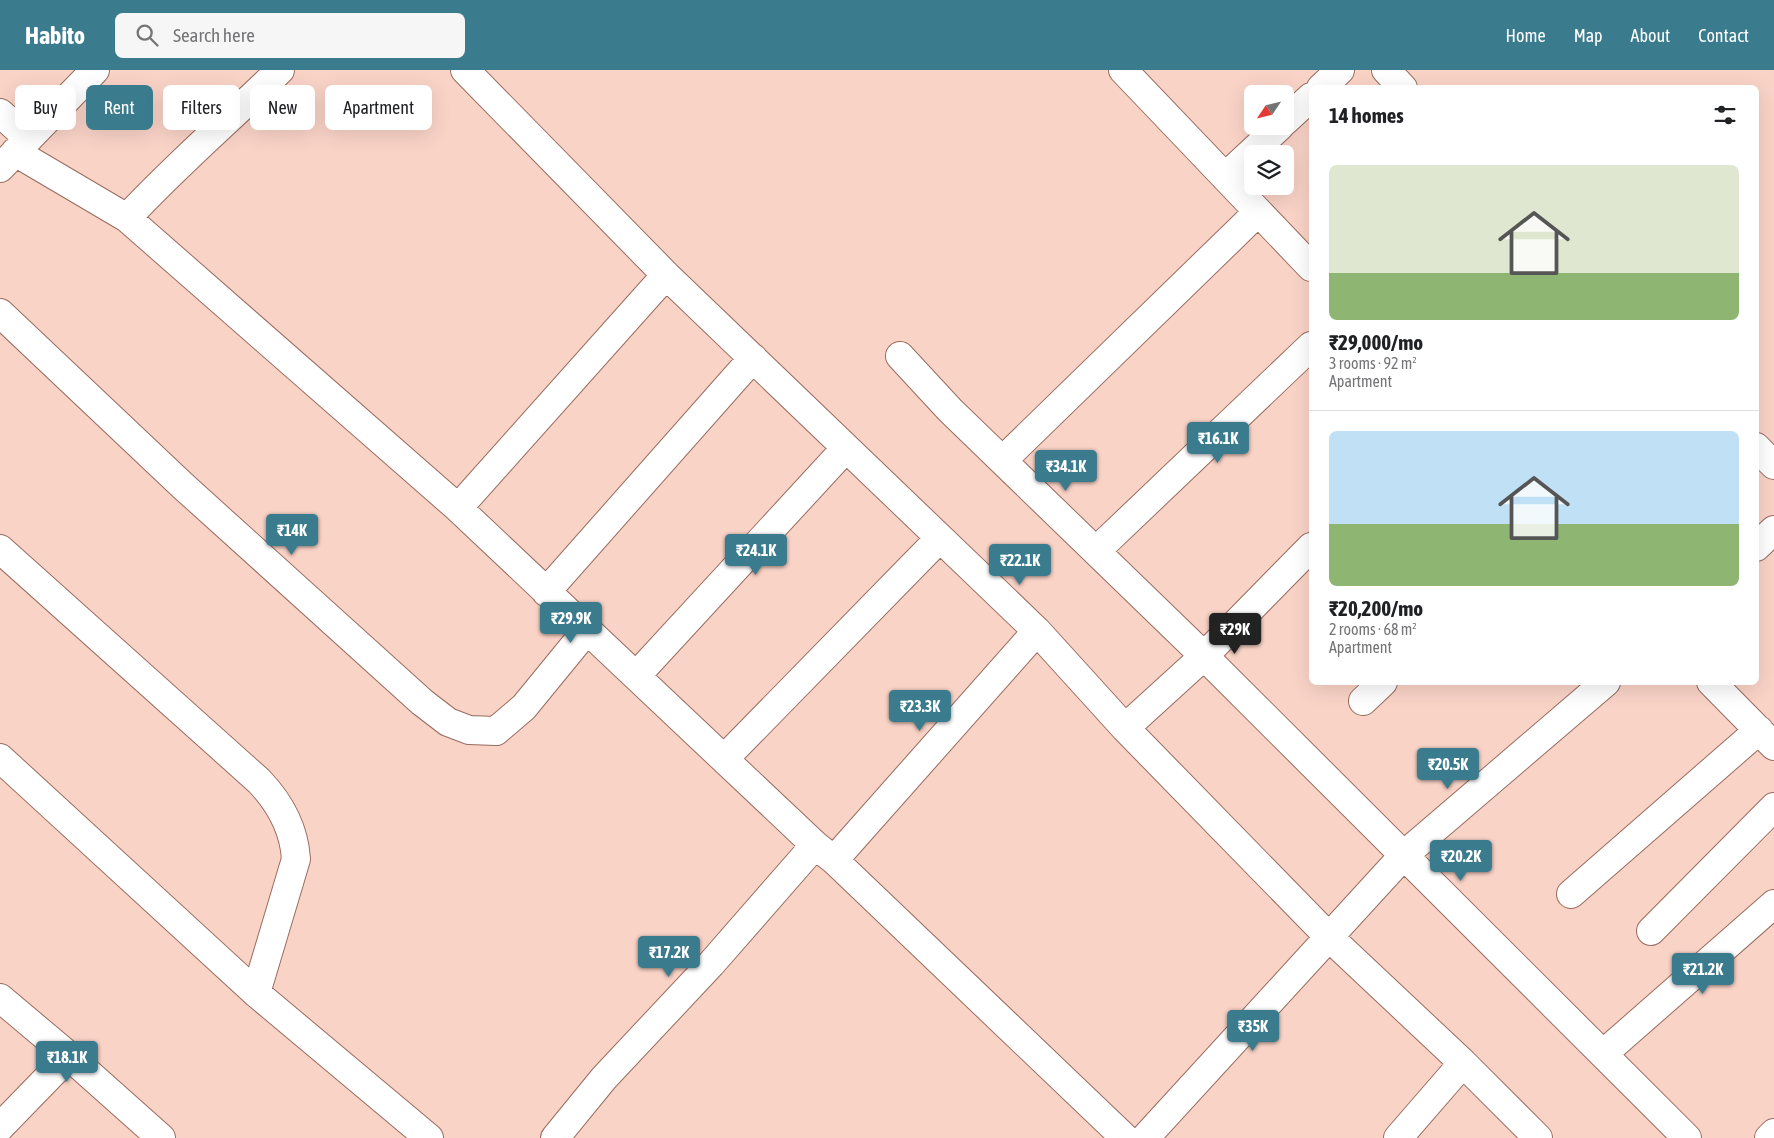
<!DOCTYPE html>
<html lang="en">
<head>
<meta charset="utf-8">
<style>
	:root { --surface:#fff; --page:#f6f6f6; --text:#202124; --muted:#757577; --line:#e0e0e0; --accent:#3a7c8e }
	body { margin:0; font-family:"Asap Condensed",sans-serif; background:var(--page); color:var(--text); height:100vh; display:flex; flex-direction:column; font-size:19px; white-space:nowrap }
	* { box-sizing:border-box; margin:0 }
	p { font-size:16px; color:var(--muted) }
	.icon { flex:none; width:28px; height:28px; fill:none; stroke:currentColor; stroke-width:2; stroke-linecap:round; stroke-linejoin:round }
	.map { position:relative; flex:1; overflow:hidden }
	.sheet { position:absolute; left:1309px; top:15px; width:450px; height:600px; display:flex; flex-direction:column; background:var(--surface); border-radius:8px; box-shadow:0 5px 20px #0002 }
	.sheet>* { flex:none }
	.top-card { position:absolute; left:15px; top:15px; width:475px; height:45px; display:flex; gap:10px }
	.needle { width:32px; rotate:235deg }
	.controls { position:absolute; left:1244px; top:15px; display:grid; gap:10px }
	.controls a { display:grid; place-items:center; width:50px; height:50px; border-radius:8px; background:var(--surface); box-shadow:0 5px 20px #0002; font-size:25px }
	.price { position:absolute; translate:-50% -42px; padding:0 11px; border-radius:5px; background:var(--accent); color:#fff; font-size:16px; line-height:32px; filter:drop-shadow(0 1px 2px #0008) }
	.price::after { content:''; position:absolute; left:50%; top:30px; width:15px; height:11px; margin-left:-8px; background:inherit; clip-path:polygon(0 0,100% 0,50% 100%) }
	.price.current { background:#222; color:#fff }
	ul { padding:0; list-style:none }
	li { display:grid; align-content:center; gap:10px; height:265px; padding:0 20px }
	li+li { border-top:1px solid var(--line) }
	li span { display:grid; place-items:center; height:155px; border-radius:8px; color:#555 }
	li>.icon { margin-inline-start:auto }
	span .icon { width:90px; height:90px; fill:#fffc; stroke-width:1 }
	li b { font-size:21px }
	h2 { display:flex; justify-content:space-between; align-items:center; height:60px; padding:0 20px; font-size:21px }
	.chip { padding:0 18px; border-radius:8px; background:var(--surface); box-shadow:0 5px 20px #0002; font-size:18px; line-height:45px }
	.chip.current { background:var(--accent); color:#fff }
	header { display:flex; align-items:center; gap:30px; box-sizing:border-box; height:70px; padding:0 25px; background:var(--accent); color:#fff }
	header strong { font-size:24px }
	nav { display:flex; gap:28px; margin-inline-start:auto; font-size:18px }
	.search { width:350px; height:45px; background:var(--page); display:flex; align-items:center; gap:12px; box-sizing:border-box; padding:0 18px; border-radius:8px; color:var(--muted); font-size:19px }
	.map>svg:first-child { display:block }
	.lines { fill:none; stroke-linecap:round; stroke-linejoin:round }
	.minor-casing { stroke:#986c5f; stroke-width:30 }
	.minor { stroke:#fff; stroke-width:28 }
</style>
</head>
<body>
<header>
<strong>Habito</strong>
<div class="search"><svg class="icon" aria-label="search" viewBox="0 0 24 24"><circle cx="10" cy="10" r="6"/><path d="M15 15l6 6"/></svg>Search here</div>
<nav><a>Home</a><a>Map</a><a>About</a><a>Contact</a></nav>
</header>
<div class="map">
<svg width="1774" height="1068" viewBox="0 0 1774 1068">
	<rect width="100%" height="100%" fill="#fad3c7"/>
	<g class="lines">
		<!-- minor casing -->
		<g class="minor-casing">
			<path id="minor" d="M465,0L666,205L1037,561L1125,658L1329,867L1463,993L1538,1068
				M1123,0L1311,197
				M1386,0L1403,18
				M1321,18L1340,0
				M0,43L28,68
				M1285,51L1311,27
				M15,82L127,148L458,438L815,775L834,790L1125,1068
				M0,98L95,0
				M1225,107L1280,56
				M127,148C175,96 229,50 280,0
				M0,243L183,416L422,632L448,652L469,660L496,661L524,637L587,560
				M900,286L950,340L1204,586L1687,1068
				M1756,377L1774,395
				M1003,390L1258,142
				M458,438L666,205
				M1756,477L1774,460
				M0,479L259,711C280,733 294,758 296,789L256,923
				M1096,481L1311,276
				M546,522L753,288
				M636,606L846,378
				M1711,612L1774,676
				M1363,631L1383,612
				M1125,658L1204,586L1311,477
				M0,688L256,923L429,1068
				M724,689L940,468
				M834,790L1037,561
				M1571,824L1759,660
				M1651,861L1774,737
				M0,928L69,986L161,1068
				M1603,984L1774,834
				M0,1057L69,986
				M555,1068L604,1008L711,894L815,775
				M1145,1068L1404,785L1606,612
				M1398,1068L1463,993
				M1769,1068L1774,1063"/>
		</g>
		<!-- minor -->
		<use href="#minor" class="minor"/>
	</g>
</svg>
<div class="controls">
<a><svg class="needle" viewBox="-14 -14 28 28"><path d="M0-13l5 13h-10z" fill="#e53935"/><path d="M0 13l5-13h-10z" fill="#757577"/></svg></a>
<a><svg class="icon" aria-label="layers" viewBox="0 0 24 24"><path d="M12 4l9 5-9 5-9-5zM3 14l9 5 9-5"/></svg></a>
</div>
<b class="price" style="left:1218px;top:394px">₹16.1K</b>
<b class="price" style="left:1066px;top:422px">₹34.1K</b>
<b class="price" style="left:292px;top:486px">₹14K</b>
<b class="price" style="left:756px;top:506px">₹24.1K</b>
<b class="price" style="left:1020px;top:516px">₹22.1K</b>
<b class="price" style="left:571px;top:574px">₹29.9K</b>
<b class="price current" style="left:1235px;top:585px">₹29K</b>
<b class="price" style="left:920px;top:662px">₹23.3K</b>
<b class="price" style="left:1448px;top:720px">₹20.5K</b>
<b class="price" style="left:1461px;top:812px">₹20.2K</b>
<b class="price" style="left:669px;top:908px">₹17.2K</b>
<b class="price" style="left:1703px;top:925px">₹21.2K</b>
<b class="price" style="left:1253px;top:982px">₹35K</b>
<b class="price" style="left:67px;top:1013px">₹18.1K</b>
<div class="top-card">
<a class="chip">Buy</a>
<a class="chip current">Rent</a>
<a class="chip">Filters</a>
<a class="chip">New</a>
<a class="chip">Apartment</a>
</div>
<section class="sheet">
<h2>14 homes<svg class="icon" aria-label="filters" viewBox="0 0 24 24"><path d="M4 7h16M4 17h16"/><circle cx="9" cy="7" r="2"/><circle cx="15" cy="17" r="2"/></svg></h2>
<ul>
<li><span style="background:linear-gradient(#dfe7d0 70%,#8fb573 0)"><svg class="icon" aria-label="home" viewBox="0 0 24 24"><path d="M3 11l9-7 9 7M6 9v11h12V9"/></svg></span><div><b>₹29,000/mo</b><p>3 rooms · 92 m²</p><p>Apartment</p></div></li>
<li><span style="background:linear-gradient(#bfe0f5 60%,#8fb573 0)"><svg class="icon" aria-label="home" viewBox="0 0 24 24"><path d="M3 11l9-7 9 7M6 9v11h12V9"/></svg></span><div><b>₹20,200/mo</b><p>2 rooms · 68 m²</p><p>Apartment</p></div></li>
</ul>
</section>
</div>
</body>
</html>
